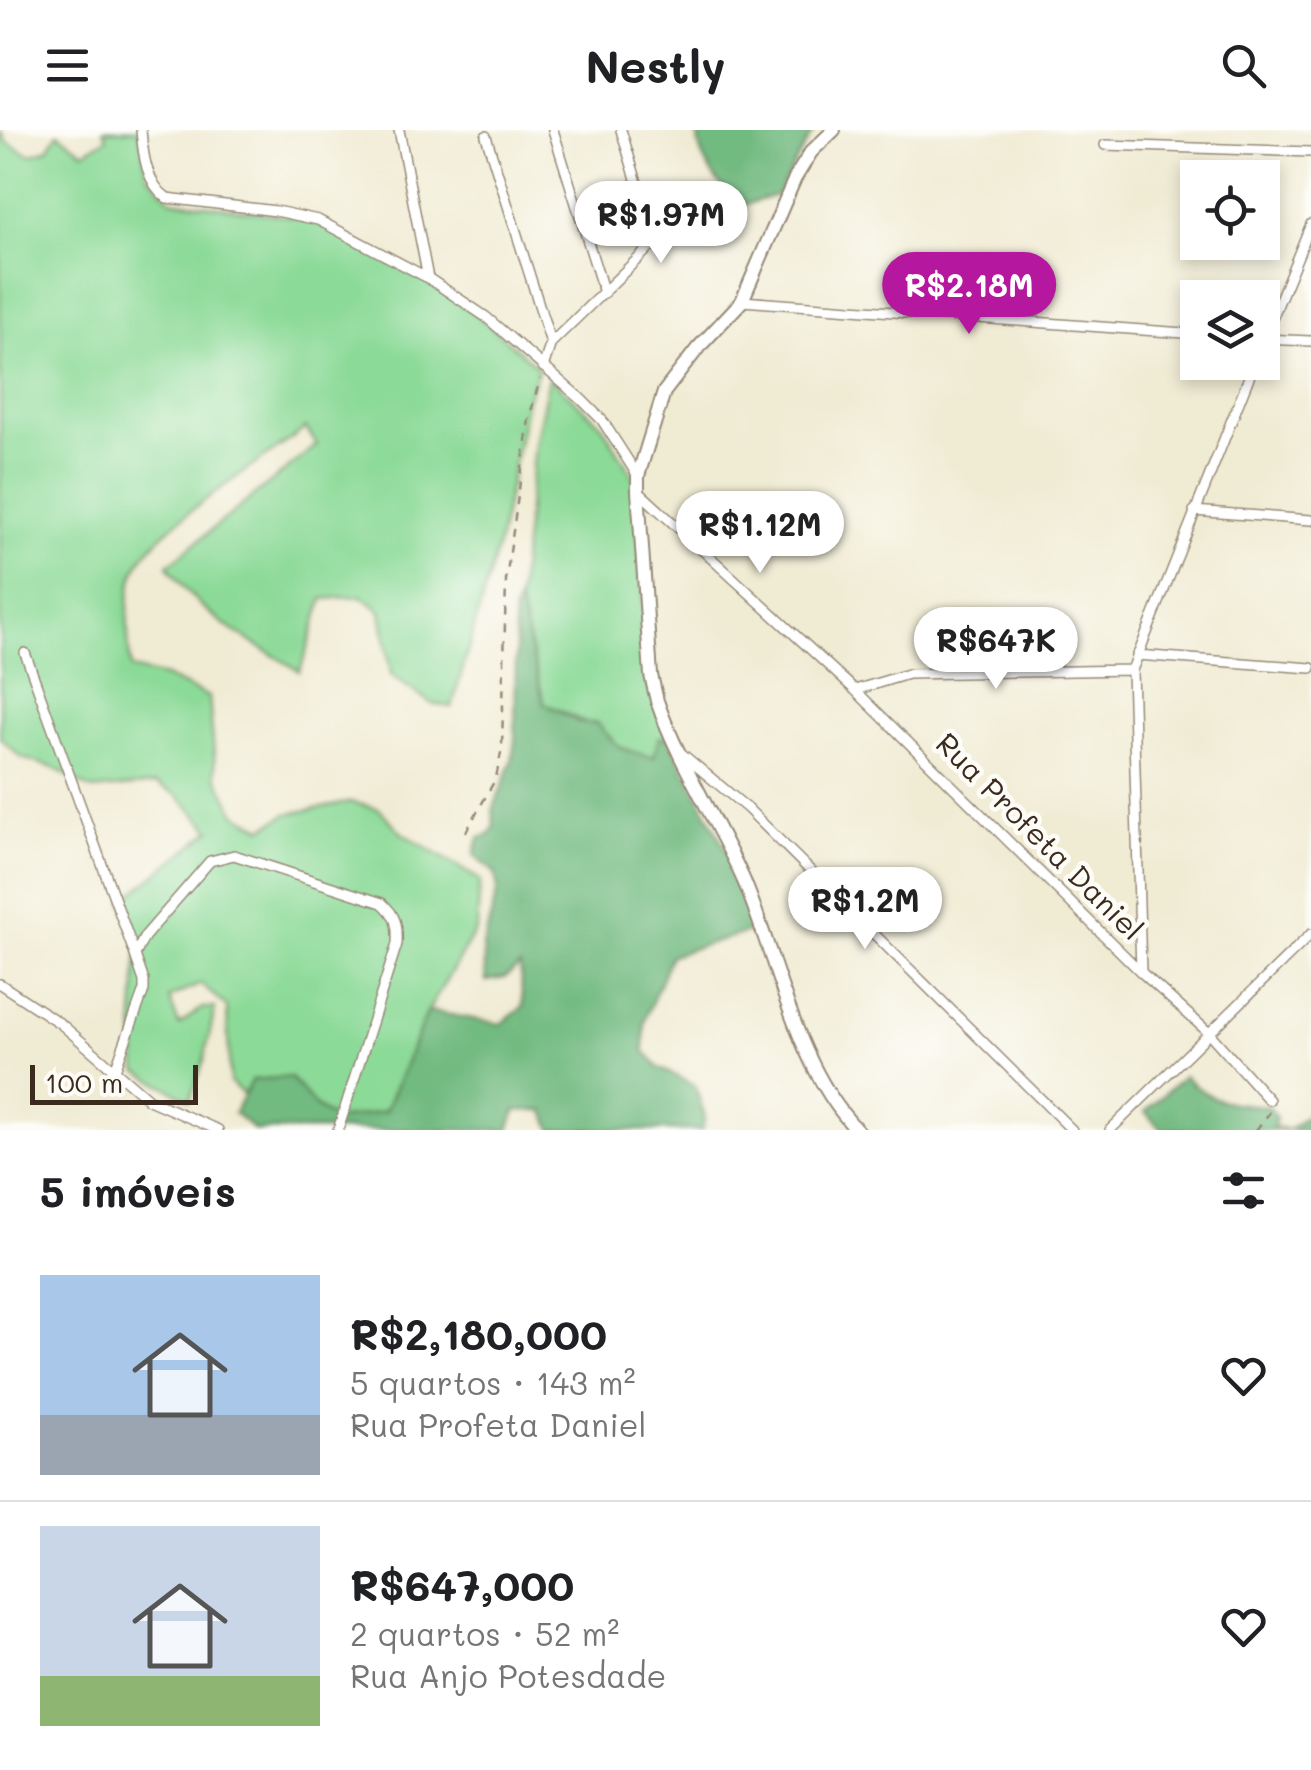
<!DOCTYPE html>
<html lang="pt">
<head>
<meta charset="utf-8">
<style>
	:root { --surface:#fff; --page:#f2f2f2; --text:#202124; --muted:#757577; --line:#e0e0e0; --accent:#b5179e }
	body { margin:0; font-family:Mali,sans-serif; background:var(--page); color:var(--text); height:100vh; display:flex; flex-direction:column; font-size:38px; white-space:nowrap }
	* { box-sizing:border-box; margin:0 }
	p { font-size:32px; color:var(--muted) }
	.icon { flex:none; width:55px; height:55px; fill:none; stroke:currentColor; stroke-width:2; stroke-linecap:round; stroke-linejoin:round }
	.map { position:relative; height:1000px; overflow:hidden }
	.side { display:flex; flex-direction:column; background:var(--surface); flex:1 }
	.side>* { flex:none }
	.controls { position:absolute; left:1180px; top:30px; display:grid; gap:20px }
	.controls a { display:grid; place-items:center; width:100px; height:100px; border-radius:0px; background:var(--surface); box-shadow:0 5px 15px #0003; font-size:50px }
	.scale { position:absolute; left:30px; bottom:25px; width:168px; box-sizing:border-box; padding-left:10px; border:5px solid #3b2a1e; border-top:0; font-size:28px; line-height:35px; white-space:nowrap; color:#3b2a1e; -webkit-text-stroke:8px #fdfcf7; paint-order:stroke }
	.price { position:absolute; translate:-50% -85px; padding:0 22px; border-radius:35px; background:#fff; color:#222; font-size:32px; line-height:65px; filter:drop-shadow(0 2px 5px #0008) }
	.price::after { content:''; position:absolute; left:50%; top:60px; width:30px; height:22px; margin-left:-15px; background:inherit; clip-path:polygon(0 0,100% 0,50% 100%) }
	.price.selected { background:var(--accent); color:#fff }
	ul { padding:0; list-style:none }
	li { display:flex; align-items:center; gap:30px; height:250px; padding:0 40px }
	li+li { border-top:2px solid var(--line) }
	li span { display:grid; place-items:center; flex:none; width:280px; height:200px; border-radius:0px; color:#555 }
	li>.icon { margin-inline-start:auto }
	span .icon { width:120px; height:120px; fill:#fffc; stroke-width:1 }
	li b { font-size:42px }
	h2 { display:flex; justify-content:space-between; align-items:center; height:120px; padding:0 40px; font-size:42px }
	header { display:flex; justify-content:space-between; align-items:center; height:130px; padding:0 40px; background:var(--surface); font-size:45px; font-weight:800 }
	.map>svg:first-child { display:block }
	.green { fill:#8cda98; stroke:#64825b; stroke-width:2.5 }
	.forest { fill:#71ba80; stroke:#56724f; stroke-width:2.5 }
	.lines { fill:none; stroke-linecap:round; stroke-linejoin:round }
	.street-casing { stroke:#968a78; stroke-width:12 }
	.secondary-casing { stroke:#968a78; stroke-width:16 }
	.path { stroke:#968a78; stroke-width:2.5; stroke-dasharray:8 8; stroke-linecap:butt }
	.street { stroke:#fff; stroke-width:9 }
	.secondary { stroke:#fff; stroke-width:12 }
	.labels { text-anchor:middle; stroke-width:9; stroke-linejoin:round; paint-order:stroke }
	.street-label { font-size:30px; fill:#3b2a1e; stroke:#fdfcf7 }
</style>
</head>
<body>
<header><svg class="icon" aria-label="menu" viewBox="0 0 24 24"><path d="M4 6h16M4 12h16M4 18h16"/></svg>Nestly<svg class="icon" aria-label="search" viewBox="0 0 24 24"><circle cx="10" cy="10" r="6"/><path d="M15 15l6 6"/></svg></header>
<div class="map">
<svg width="1311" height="1000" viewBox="0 0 1311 1000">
	<rect width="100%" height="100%" fill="#fdfcf7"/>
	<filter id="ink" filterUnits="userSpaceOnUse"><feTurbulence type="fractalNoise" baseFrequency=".01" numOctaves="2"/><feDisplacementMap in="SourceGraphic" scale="20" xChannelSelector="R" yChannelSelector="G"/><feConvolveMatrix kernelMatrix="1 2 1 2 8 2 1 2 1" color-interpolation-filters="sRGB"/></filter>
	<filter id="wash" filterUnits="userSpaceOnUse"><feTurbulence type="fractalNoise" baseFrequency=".0048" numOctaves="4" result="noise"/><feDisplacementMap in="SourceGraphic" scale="40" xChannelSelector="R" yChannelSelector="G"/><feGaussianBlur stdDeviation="2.25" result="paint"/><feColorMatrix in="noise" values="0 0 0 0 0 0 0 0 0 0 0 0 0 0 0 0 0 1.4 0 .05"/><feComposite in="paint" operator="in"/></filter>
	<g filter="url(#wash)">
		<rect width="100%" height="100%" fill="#f0ebd3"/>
		<!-- green -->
		<path class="green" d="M0,0L6,11L30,25L48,19L58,3L84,22L107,8L103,0H139L147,44L171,70L316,90L458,169L539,238L527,269L499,410L452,577L432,574L391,545L381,481L361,466L323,469L300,541C250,511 198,486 168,435L317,315L306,298C264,330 164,391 139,433C124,459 127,510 131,539L165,547L209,567L216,646L236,684L263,698L287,684L351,672L379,679L402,703L480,750L477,798L428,881L385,981L336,991L316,977L290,947L252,950L244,964L230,953L227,877L201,854L169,868L179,895L202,878H215L204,930L190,970L137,941L134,888L138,816L123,771L211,700L177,665L156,654L92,660L54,638L22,628L0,608Z
			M549,247L602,295L635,349L649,556L669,609L659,607L654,627L629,622L613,614L606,603L544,573L518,469L535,314Z"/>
		<!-- forest -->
		<path class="forest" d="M698,0H814L777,65L740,76C719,55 696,30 698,0Z
			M518,469L544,573L580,593H597C620,619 619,620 654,627L659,607L669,609L735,737L755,800L671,825L645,889L644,920L658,937L695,956L705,986L702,1000H552L545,981L516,980L509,1000H254L234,983L252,950L290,947L316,977L336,990L385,981L428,881L501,894L523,877L520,836L504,848L486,851L483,816L498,759L495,743L474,725L479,708L490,705L494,697L493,680L512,631L515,609L516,515L513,485Z
			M1184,946C1216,976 1228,972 1269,977L1276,988L1274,997L1289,1000L1311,982V1000H1162L1145,982Z"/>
	</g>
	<g filter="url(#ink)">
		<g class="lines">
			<!-- street casing -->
			<g class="street-casing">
				<path id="street" d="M141,0C143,24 146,53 167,68L276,81L318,90L428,148L486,187L581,269L602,290L638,346
					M399,0L428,148
					M553,0L604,163
					M486,6L551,213
					M1105,15L1311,22
					M742,171L1198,204
					M1262,209L1311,211
					M1262,213L1311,94
					M543,237L551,213L651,116L650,95L621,0
					M638,361L855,560L1141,842L1208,902L1269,970
					M1194,381L1311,390
					M25,523L135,825
					M1137,525L1311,538
					M855,560L908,544L1132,540
					M681,623L748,679L1072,1000
					M1141,841L1132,540L1255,232
					M0,854L61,894L149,970L218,1000
					M115,940L144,860V851L135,825L145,806L210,731L234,725L382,773C396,785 398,795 397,814L338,1000
					M1110,1000L1311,804"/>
			</g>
			<!-- secondary casing -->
			<g class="secondary-casing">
				<path id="secondary" d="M834,0L811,22L795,48L742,171L698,218L664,262L638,346V361L651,545L657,571C679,634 717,690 744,751C777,829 796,937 857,1000"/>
			</g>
			<!-- path -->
			<path class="path" d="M466,702L496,648L502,618L506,450L529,289L540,249
				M1256,1000L1270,982"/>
			<!-- street -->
			<use href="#street" class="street"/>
			<!-- secondary -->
			<use href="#secondary" class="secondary"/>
		</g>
	</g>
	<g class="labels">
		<!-- street labels -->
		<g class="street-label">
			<text transform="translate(1039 707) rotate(45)" y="10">Rua Profeta Daniel</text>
		</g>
	</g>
</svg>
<div class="controls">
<a><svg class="icon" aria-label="locate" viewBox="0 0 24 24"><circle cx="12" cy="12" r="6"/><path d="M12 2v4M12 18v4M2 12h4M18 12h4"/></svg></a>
<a><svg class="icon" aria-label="layers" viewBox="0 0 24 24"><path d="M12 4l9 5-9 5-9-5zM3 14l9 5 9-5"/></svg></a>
</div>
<div class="scale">100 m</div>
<b class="price" style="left:661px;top:136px">R$1.97M</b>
<b class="price selected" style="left:969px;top:207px">R$2.18M</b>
<b class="price" style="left:760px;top:446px">R$1.12M</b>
<b class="price" style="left:996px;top:562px">R$647K</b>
<b class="price" style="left:865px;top:822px">R$1.2M</b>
</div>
<section class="side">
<h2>5 imóveis<svg class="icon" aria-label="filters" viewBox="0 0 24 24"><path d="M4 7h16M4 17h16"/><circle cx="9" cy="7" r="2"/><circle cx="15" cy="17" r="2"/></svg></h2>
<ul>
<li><span style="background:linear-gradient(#a9c7e8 70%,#9aa5b1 0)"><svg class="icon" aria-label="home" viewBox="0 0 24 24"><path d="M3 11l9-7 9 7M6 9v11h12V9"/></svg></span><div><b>R$2,180,000</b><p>5 quartos · 143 m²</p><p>Rua Profeta Daniel</p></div><svg class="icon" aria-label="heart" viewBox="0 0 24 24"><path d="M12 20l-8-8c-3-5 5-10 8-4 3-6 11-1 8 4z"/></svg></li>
<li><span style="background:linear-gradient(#c9d6e8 75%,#8fb573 0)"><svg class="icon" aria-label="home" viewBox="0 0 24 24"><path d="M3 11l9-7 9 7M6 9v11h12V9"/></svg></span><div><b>R$647,000</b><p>2 quartos · 52 m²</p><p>Rua Anjo Potesdade</p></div><svg class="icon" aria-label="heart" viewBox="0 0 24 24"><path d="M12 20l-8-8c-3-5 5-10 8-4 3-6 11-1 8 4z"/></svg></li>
</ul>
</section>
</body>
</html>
